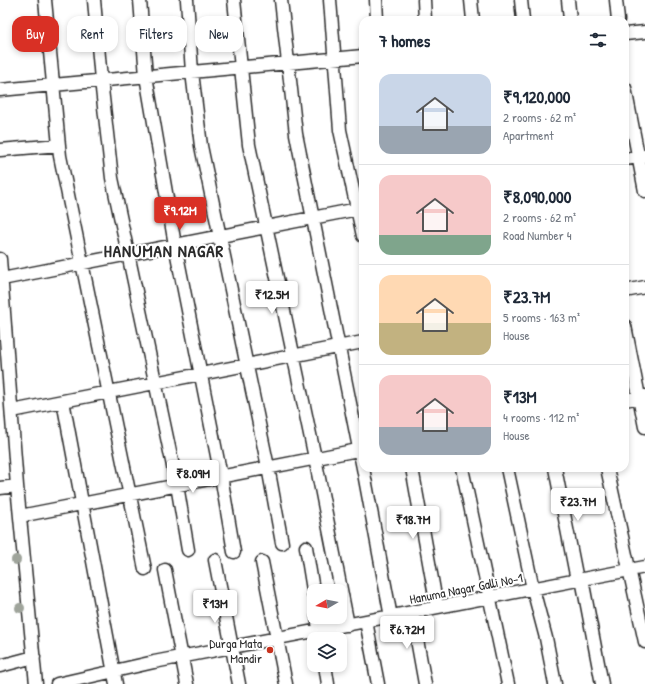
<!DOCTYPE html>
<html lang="en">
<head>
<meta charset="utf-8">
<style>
	:root { --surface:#fff; --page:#f2f2f3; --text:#1f2937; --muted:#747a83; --line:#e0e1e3; --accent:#d93025 }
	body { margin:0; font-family:"Patrick Hand",sans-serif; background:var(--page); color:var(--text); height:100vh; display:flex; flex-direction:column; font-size:15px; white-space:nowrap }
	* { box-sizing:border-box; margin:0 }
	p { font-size:13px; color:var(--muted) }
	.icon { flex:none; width:22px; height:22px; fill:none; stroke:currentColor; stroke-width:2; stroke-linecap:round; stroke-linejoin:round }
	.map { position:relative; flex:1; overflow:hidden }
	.details { position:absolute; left:359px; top:16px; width:270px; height:456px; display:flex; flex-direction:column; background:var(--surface); border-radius:12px; box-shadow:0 2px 6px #0003 }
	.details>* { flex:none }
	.guide { position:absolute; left:12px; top:16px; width:287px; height:36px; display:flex; gap:8px }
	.needle { width:26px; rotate:260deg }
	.buttons { position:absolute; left:307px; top:584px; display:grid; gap:8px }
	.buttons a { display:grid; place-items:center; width:40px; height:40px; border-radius:8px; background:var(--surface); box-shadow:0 2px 6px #0003; font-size:20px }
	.price { position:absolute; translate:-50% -34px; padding:0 9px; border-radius:4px; background:#fff; color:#222; font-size:13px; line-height:26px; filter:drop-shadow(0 1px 2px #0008) }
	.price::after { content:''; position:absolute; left:50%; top:24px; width:12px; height:9px; margin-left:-6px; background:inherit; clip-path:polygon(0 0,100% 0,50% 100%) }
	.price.selected { background:var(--accent); color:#fff }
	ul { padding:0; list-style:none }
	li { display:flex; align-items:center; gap:12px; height:100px; padding:0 20px }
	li+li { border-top:1px solid var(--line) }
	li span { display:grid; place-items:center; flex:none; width:112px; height:80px; border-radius:12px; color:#555 }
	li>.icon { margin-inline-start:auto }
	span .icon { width:48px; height:48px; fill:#fffc; stroke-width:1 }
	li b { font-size:17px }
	h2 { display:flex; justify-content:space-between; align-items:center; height:48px; padding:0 20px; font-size:17px }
	.pill { padding:0 14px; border-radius:12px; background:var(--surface); box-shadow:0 2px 6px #0003; font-size:14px; line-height:36px }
	.pill.selected { background:var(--accent); color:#fff }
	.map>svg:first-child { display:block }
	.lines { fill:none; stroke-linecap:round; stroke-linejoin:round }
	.minor-casing { stroke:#2b2b2b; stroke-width:15 }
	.minor { stroke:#fff; stroke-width:12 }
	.tree { fill:#9fa49b }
	.poi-dot { fill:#c8321e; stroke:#fff; stroke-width:1.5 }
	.labels { text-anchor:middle; stroke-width:4; stroke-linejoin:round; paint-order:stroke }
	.street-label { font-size:13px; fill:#2b2b2b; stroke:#fff }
	.poi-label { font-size:13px; fill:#2b2b2b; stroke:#fff; text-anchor:end }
	.district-label { font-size:17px; font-weight:bold; letter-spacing:1px; fill:#2b2b2b; stroke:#fff }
</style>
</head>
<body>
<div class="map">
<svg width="645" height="684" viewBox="0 0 645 684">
	<rect width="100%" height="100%" fill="#fff"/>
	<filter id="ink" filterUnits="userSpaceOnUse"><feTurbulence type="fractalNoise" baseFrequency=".025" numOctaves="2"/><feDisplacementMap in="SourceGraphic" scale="8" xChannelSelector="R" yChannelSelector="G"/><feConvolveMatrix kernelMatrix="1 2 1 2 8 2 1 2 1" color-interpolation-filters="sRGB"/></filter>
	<g filter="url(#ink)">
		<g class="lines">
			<!-- minor casing -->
			<g class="minor-casing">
				<path id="minor" d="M45,0L60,156L145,569
					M94,0L101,80L112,178L177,485L188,550
					M140,0L146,76L175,245L221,476L234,552
					M187,0L192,72L201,146L268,467L282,543
					M234,0L249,145L315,458L348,625
					M281,0L296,134L363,468
					M330,0L340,130L363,236
					M376,0L377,20
					M424,0L425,20
					M471,0L473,20
					M521,0L523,20
					M568,0L570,20
					M616,0L618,20
					M625,34L645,32
					M625,88L645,191
					M0,90L363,56
					M0,150L59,145
					M625,159L645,156
					M0,259L17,486L36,684
					M2,279L363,208
					M625,291L645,287
					M625,326L645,427
					M625,400L645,396
					M63,401L116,684
					M12,411L363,342
					M363,468L391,617
					M412,468L437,607
					M462,468L508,684
					M507,468L533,589L546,638L555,684
					M555,468L577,580
					M607,468L645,642
					M0,488L17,486
					M20,516L363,449
					M306,547L314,596
					M215,560L239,684
					M262,562L286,684
					M165,570L187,684
					M582,579L602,684
					M412,612L425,684
					M317,617L321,639
					M366,621L378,684
					M325,665L328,684
					M0,666L34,657
					M57,684L154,662L645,567"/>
			</g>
			<!-- minor -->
			<use href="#minor" class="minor"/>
		</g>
		<!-- trees -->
		<g class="tree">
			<circle cx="16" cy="560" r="5"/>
			<circle cx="20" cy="608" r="5"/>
		</g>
	</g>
	<!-- markers -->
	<circle class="poi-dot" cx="270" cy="650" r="4"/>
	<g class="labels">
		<!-- street labels -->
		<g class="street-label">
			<text transform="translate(466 588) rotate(-11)" y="5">Hanuma Nagar Galli No-1</text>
		</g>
		<!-- poi labels -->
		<g class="poi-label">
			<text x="262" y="648">Durga Mata<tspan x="262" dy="15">Mandir</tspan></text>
		</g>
		<!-- district labels -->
		<g class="district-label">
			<text x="164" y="257">HANUMAN NAGAR</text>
		</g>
	</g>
</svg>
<div class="buttons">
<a><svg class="needle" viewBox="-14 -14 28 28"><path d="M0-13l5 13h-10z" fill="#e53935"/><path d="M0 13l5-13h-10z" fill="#747a83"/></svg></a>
<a><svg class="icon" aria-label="layers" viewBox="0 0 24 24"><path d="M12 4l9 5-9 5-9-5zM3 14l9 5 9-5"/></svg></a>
</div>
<b class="price selected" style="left:180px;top:231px">₹9.12M</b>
<b class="price" style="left:272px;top:315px">₹12.5M</b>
<b class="price" style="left:193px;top:494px">₹8.09M</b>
<b class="price" style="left:578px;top:522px">₹23.7M</b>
<b class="price" style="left:413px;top:540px">₹18.7M</b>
<b class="price" style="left:215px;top:624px">₹13M</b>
<b class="price" style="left:407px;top:650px">₹6.72M</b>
<div class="guide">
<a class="pill selected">Buy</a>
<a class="pill">Rent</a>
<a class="pill">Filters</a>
<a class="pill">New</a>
</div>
<section class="details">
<h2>7 homes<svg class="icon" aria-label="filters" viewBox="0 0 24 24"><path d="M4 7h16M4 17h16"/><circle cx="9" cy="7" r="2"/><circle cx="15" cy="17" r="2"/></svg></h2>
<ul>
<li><span style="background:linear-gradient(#c9d6e8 65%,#9aa5b1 0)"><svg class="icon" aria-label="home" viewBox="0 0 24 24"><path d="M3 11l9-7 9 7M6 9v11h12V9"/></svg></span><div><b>₹9,120,000</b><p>2 rooms · 62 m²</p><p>Apartment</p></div></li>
<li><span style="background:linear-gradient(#f6c9c9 75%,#7fa58c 0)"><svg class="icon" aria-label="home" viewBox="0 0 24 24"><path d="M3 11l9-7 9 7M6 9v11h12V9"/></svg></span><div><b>₹8,090,000</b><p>2 rooms · 62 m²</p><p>Road Number 4</p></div></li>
<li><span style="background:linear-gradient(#ffd9b3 60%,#c2b280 0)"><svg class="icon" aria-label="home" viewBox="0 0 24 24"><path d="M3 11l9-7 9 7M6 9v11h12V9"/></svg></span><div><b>₹23.7M</b><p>5 rooms · 163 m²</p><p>House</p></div></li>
<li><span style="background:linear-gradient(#f6c9c9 65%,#9aa5b1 0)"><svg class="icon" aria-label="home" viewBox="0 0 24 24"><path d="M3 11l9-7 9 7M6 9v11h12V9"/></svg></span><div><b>₹13M</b><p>4 rooms · 112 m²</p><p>House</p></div></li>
</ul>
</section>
</div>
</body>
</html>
